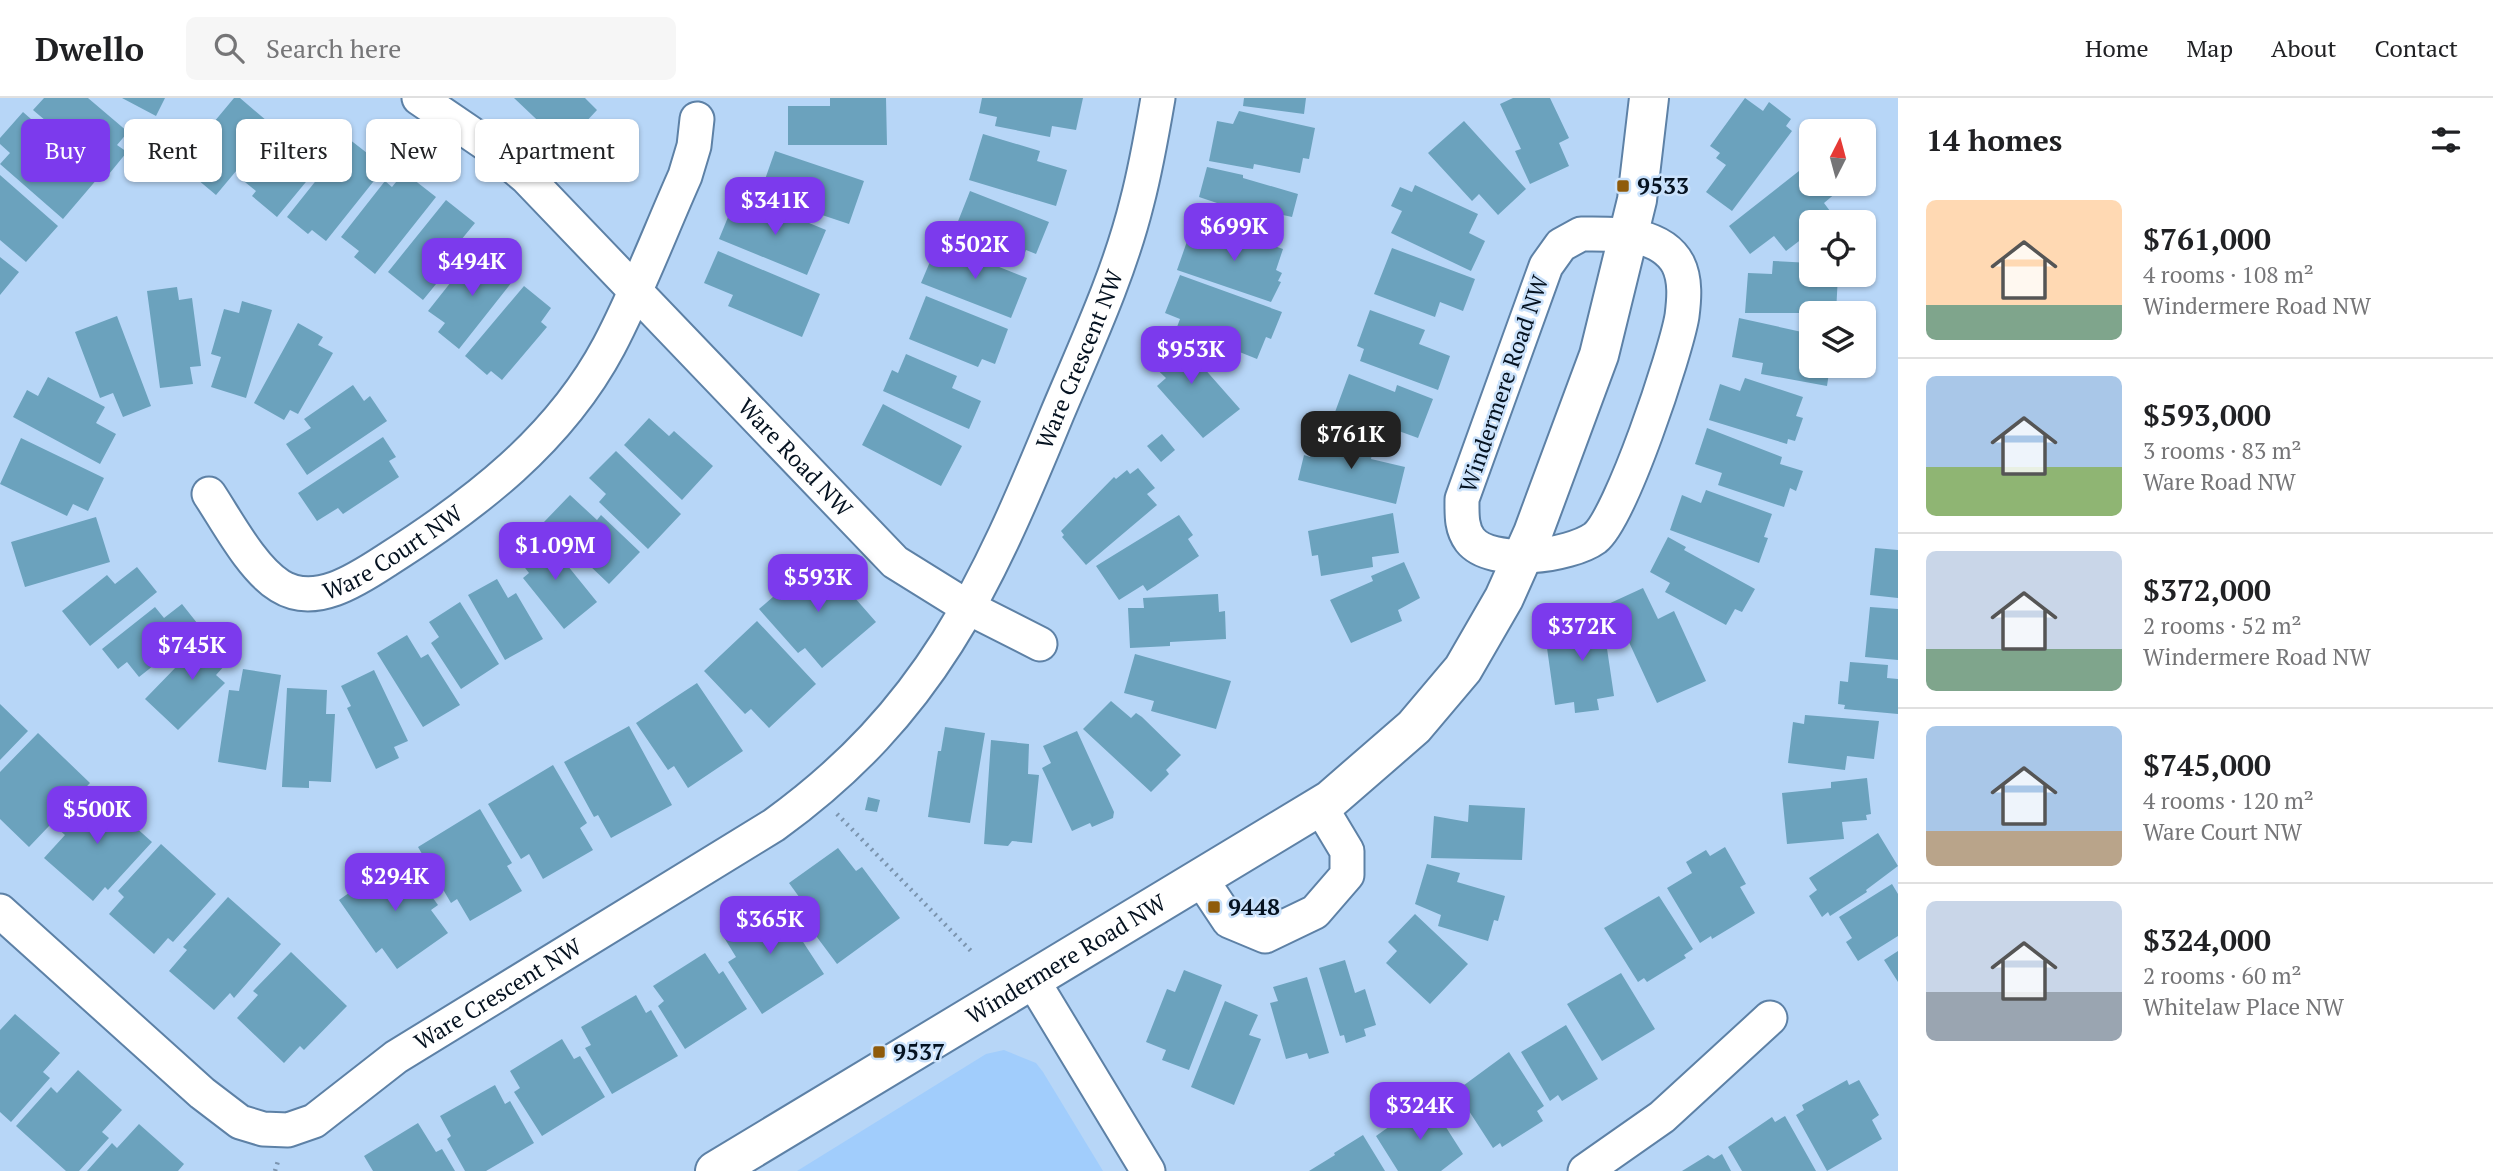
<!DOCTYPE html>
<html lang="en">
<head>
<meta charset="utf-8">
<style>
	:root { --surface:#fff; --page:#f6f6f6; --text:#202124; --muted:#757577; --line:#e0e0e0; --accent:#7c3aed }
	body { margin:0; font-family:"PT Serif",serif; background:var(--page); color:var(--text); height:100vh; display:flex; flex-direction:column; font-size:26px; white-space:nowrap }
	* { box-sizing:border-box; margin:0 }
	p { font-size:23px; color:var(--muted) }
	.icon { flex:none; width:38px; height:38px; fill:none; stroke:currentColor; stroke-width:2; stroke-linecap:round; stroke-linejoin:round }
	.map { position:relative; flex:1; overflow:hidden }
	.panel { display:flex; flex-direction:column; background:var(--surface); width:595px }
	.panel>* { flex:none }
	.guide { position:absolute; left:21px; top:21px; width:665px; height:63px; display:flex; gap:14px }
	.needle { width:46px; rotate:6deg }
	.tools { position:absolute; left:1799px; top:21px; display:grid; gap:14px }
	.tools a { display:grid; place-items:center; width:77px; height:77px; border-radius:10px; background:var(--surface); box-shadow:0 2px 5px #0004; font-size:35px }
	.price { position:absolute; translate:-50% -60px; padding:0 16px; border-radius:14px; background:var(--accent); color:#fff; font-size:23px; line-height:46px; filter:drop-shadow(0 2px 4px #0008) }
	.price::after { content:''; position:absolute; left:50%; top:42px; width:21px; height:16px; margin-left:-10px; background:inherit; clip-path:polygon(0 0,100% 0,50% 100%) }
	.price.selected { background:#222; color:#fff }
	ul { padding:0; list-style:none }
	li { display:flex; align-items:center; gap:21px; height:175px; padding:0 28px }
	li+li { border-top:2px solid var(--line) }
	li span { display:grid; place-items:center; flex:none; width:196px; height:140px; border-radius:10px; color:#555 }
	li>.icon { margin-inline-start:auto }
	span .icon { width:84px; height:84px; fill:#fffc; stroke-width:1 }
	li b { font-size:30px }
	h2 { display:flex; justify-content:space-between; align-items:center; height:84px; padding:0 28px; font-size:30px }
	.tag { padding:0 24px; border-radius:10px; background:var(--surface); box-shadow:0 2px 5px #0004; font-size:24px; line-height:63px }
	.tag.selected { background:var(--accent); color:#fff }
	header { display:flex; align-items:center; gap:42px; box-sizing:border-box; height:98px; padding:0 35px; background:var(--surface); border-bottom:2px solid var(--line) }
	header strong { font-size:33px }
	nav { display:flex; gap:38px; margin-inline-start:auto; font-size:24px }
	.search { width:490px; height:63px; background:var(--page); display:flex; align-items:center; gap:18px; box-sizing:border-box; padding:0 24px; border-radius:10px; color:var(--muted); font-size:26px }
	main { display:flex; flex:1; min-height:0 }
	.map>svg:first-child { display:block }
	.built { fill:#a1cdfc }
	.building { fill:#6ba2bd }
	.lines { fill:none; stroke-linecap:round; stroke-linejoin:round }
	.minor-casing { stroke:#5d81a6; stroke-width:37 }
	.tertiary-casing { stroke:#5d81a6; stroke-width:42 }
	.path { stroke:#7b94ae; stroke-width:4.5; stroke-dasharray:2 5; stroke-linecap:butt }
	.minor { stroke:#fff; stroke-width:33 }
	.tertiary { stroke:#fff; stroke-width:38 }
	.poi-dot { fill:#8f5b0b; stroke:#cbe2fb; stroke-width:2.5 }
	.labels { text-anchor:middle; stroke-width:5; stroke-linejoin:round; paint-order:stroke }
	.poi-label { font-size:23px; font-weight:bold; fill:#051220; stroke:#cbe2fb; text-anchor:start }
	.street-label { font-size:23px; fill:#051220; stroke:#cbe2fb }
</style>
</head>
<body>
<header>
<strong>Dwello</strong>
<div class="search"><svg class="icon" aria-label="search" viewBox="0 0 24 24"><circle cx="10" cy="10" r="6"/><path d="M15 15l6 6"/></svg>Search here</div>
<nav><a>Home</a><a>Map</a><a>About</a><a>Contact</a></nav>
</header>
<main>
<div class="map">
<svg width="1898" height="1073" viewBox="0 0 1898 1073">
	<rect width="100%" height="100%" fill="#b7d6f7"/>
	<!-- built -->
	<path class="built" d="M1004,952L1036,965L1043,974L1103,1073H797L986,956Z"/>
	<!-- building -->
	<path class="building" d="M44,0H88L128,34L117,47L127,54L109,76L33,12Z
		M122,0H165L156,18Z
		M234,0H240L267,23L250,42L257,48L216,97L179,66Z
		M514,0H585L597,12L570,41L558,30L552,36Z
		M830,0H886L887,47H788V8H830Z
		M982,0H1083L1076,32L1052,28L1050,39L995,28L997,19L979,15Z
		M1244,0H1306L1304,16L1243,8Z
		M1513,0H1550L1569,40L1559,45L1569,68L1530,86L1515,53L1521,51L1500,6Z
		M1745,0L1763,13L1769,4L1791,21L1786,28L1792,33L1732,113L1706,94L1726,67L1716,60L1720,55L1710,48Z
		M1239,13L1315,30L1309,61L1303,60L1300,75L1254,66L1253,71L1209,63L1217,23L1233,26Z
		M23,14L98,80L63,121L0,66L10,55L0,46V40Z
		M1464,23L1526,91L1498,117L1479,96L1472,103L1428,55Z
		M306,27L334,50L277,119L252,98L256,93L240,80L280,32L294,42Z
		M983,36L1040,53L1037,63L1067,72L1056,108L969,82Z
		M349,41L385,69L326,143L312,132L308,136L287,119Z
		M775,53L864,83L849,126L792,107L794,98L763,87Z
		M1207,69L1243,77V80L1298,96L1292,119L1283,117L1278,136L1228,123L1232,110L1199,99Z
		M1799,73L1807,83L1811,80V86H1831L1837,94L1824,105L1833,117L1824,124H1811V134L1786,153L1774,138L1750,156L1729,128Z
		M404,74L436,99L375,176L354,159L359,153L341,139L385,83L392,89Z
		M0,77L58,128L26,164L0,142Z
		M1415,87L1478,116L1469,135L1485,143L1471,173L1391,135L1402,113L1391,108L1400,89L1412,94Z
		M970,93L1049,124L1036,156L1026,152L1022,163L953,136Z
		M446,102L475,125L461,142L468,147L423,202L388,174Z
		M733,107L763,120L768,108L826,132L807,177L719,141Z
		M1224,131L1283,151L1276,172L1282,175L1278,183L1281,184L1271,204L1177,172L1191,132L1221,141Z
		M944,147L1027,180L1011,220L921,185L932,159L938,162Z
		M1392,150L1475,181L1463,213L1440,204L1435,219L1374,196Z
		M490,153L519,175L459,251L438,234L445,225L428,213L466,165L475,173Z
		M718,153L820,196L802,239L728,208L733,197L704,185Z
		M0,159L19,174L0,197Z
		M1773,163L1811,165V177H1838L1836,215H1745L1748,175L1772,176Z
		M1180,177L1282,214L1271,241L1266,239L1257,261L1177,229L1180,221L1165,215Z
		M524,188L551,210L541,224L547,229L502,282L491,273L487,277L465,258Z
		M177,189L179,202L192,200L201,268L190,269L193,286L160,290L147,193Z
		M926,198L1008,231L995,266L982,261L978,269L909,241Z
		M242,203L272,212L246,300L211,289L221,259L211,256L224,211L239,215Z
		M1370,212L1425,232L1419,246L1450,258L1438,292L1360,263L1364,251L1357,248Z
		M117,218L151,308L123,319L113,295L100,300L75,234Z
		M1739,220L1811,236V268H1830L1827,288L1761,276L1763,265L1732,259Z
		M298,225L323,239L318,247L333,255L298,316L290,312L284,322L254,305Z
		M1172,235L1177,240L1180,238L1198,258L1195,260L1240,311L1203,340L1157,288L1166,280L1144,259Z
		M906,256L957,278L952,290L981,303L969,331L883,293L892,272L898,275Z
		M1349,276L1395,294L1397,287L1433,301L1418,340L1396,332L1390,347L1331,325Z
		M48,279L105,309L96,325L116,336L100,366L13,319L27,292L38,298Z
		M1745,280L1803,299L1796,318L1803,320L1795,343L1788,341L1787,346L1709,322L1720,286L1740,293Z
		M353,287L364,303L370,298L387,323L307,377L286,346L311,330L304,321Z
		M883,306L962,348L941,388L862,347Z
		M649,320L669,338L674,333L713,368L682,402L624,347Z
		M1707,330L1782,359L1780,366L1803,373L1796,393L1790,390L1784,409L1718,387L1722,375L1695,366Z
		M1162,336L1175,352L1161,364L1147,348Z
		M1315,338L1373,351L1371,361L1405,369L1396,406L1298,382L1304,357L1310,359Z
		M383,339L396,359L389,363L399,379L343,416L338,410L317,423L298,395Z
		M21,340L104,380L88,413L73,406L67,418L0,386Z
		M616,353L681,416L648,451L599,404L606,396L589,380Z
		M1138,370L1155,390L1147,396L1157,407L1086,467L1062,439L1064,437L1061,433L1114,379L1116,381L1127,372L1130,376Z
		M1706,392L1772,416L1764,439L1768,440L1759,465L1670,432L1682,397L1701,405Z
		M570,397L597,422L601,417L640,454L609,486L544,424Z
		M1393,415L1399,455L1372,459L1373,469L1321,478L1318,457L1312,458L1308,433Z
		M1179,417L1193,437L1188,441L1199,458L1155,488L1147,493L1143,487L1119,502L1096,468Z
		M96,419L110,464L25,489L11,444Z
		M542,436L597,504L564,531L523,480L529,475L515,457Z
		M1668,439L1686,449L1684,452L1755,491L1742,514L1735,511L1726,527L1665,494L1670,485L1650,474Z
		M1875,450L1898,452V500L1870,497Z
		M819,459L876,524L822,570L805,550L798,555L759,511Z
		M1404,464L1420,500L1398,512L1402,523L1351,545L1330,502L1373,483L1371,478Z
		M137,469L157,494L90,548L62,513L107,477L115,486Z
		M497,481L508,500L516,495L543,541L505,562L468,497Z
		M1643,490L1658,521L1674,513L1706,583L1657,605L1628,542L1623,544L1606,507Z
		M1218,496L1219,514L1225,513L1226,541L1170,544V548L1130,550L1128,510H1144L1143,500Z
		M460,504L499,566L461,591L431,545L439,539L429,524Z
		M182,506L201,530L139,579L127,564L118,571L102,551L155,509L164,520Z
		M1870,509L1898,511V562L1865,559Z
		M1601,510L1614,598L1597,601L1599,612L1575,615L1574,604L1555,607L1547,550L1569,547L1564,515Z
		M757,523L816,586L769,630L751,611L745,616L704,573Z
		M211,533L235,556L216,577L225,585L178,632L145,601Z
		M407,537L421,560L428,556L460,607L423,629L377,555Z
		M1135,556L1231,583L1216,631L1151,613L1154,603L1124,595Z
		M1850,564L1888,567L1887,580L1898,581V616L1844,611L1845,607L1838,606L1840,583L1848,584Z
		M243,571L281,577L266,672L218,664L229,592L239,593Z
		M374,572L408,643L394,649L399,660L376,671L347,610L351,608L341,588Z
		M697,585L743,653L688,690L674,668L668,672L636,625Z
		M287,590L327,592L326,616H335L331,684L309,683V690L282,689Z
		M1111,603L1131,620L1136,615L1142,619L1181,657L1166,672L1169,676L1151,694L1083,631Z
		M0,606L28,633L0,662Z
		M1805,617L1879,623L1874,661L1847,658L1845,672L1788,665L1793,624L1804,626Z
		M629,628L672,707L611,740L598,717L594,719L564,664Z
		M945,629L985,635L970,725L928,719L938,653H941Z
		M1077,633L1114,714L1113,720L1092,729L1090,725L1072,733L1042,670L1051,665L1043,648Z
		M38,635L90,685L29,749L0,721V674Z
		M991,642L1029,646L1028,676L1039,677L1032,745L1012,743L1008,748L984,746Z
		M553,667L587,725L580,730L593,752L543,781L529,756L521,761L488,706Z
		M1867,680L1871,716L1866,717L1867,722L1842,724L1844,741L1787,746L1782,695L1831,690V684Z
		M94,692L152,744L108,792L105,789L93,803L44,760L65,737L58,731Z
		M868,699L880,702L877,714L865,712Z
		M1469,707L1525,710L1522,762L1431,760L1434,718L1468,724Z
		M480,711L512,765L507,768L522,793L470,823L457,801L451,805L418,749Z
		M1878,735L1898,768L1866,792L1867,794L1830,818L1828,814L1822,819L1809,798L1817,792L1809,780Z
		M161,746L216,796L173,844L168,840L154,856L109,816L124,799L118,793Z
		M1725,749L1746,786L1740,789L1755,815L1712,841L1711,838L1700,845L1667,790L1692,775L1686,764L1706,752L1710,758Z
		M838,750L856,773L862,769L900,820L837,866L802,819L810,814L789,785Z
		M402,757L438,807L431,812L448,835L397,871L382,850L376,855L339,802Z
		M1427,766L1460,775L1457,784L1505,798L1498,823L1494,822L1488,843L1438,828L1441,817L1415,806Z
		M1892,786L1898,796V838L1858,863L1846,844L1852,840L1839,819Z
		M773,798L824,876L762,916L728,864L736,859L720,833Z
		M1659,798L1693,851L1684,857L1686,860L1647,884L1644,880L1638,884L1604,830Z
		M228,799L281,846L234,900L230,895L214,912L169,873L187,852L183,849Z
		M1415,816L1468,866L1430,906L1386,865L1397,853L1388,844Z
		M1898,853V884L1884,862Z
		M291,854L347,908L304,952L300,948L284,965L237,920L258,897L253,893Z
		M705,855L719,876L723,873L747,911L685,951L658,908L664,903L653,888Z
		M1345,862L1355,895L1365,891L1376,927L1364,931L1366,938L1346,945L1344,937L1340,938L1319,870Z
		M1184,872L1222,887L1189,972L1162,962L1166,952L1146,944L1167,891L1175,894Z
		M1621,875L1655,931L1602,963L1567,906Z
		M1307,879L1329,955L1309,961L1307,955L1286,961L1270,905L1278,903L1273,889Z
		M636,897L646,915L651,912L678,958L612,996L585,950L591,947L581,929Z
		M1225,903L1258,917L1249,937L1261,941L1234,1007L1191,989Z
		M15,916L60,955L43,974L50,980L11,1024L0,1014V932Z
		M1566,927L1598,981L1562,1003L1558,997L1550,1003L1521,954Z
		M562,941L574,961L580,958L605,999L542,1038L514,994L520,990L510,973Z
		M1509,954L1544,1008L1537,1013L1543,1023L1502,1049L1500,1045L1493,1050L1456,993Z
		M78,972L122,1012L102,1034L109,1040L79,1073H66L16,1028L51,989L57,995Z
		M1847,982L1849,987L1859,982L1879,1017L1872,1022L1882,1041L1827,1073L1796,1017L1804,1012L1802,1007Z
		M495,987L505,1006L510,1003L534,1045L486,1073H465L447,1041L451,1038L440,1018Z
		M1428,1001L1463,1056L1441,1073H1398L1376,1038Z
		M1785,1018L1816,1073H1742L1728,1049L1772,1019L1775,1024Z
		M418,1025L436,1054L442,1051L455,1073H373L364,1058Z
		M139,1026L184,1066L178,1073H87L112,1045L117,1050Z
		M1363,1037L1385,1073H1309L1335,1057L1334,1055Z
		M1722,1056L1731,1073H1682L1708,1057L1714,1061Z"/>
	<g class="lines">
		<!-- minor casing -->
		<g class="minor-casing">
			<g id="minor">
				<path id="s1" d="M419,0L488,47L527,80L895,464L969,510L1040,546"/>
				<path d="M1581,136C1613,136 1660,133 1678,166C1686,182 1684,202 1682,218C1676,254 1621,420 1595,440C1570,458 1491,469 1470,442C1461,430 1462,416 1462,401L1546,168L1561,147Z"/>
				<path id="s2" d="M209,396C227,423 252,471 280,488C315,510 358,481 387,462C475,406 559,342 609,248C638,193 660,134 685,78L694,48L697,21"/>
				<path d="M1201,781L1229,823L1265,838L1315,814L1347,777V753L1320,708"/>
				<path id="s3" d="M0,813L202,995L240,1024L263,1031L288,1032L314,1023L396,959L774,727C930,614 986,489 1057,316C1086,247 1119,177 1137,104C1146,70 1152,35 1158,0"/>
				<path d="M1033,883L1148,1073"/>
				<path d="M1585,1073L1662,1019L1770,920"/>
			</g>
		</g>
		<!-- tertiary casing -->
		<g class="tertiary-casing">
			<g id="tertiary">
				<path id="s4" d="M715,1073L1330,702L1414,629L1463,571L1504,500L1533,435L1599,257L1637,102L1649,0"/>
			</g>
		</g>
		<!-- path -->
		<path class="path" d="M837,716L972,854
			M275,1073L278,1063"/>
		<!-- minor -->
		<use href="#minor" class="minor"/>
		<!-- tertiary -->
		<use href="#tertiary" class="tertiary"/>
	</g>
	<!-- markers -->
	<g class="poi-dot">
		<rect x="1616" y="81" width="14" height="14" rx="3.5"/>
		<rect x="1207" y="802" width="14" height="14" rx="3.5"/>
		<rect x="872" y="947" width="14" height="14" rx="3.5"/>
	</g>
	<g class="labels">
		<!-- poi labels -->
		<g class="poi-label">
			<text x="1637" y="96">9533</text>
			<text x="1228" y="817">9448</text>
			<text x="893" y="962">9537</text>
		</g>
		<!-- street labels -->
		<g class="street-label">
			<text dy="8" stroke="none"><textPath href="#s3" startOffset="1510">Ware Crescent NW</textPath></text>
			<text transform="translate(1504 286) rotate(-71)" y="8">Windermere Road NW</text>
			<text dy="8" stroke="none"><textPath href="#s1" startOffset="522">Ware Road NW</textPath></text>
			<text dy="8" stroke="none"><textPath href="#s2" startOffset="242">Ware Court NW</textPath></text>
			<text dy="8" stroke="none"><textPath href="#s4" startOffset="410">Windermere Road NW</textPath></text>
			<text dy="8" stroke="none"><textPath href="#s3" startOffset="620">Ware Crescent NW</textPath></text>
		</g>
	</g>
</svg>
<div class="tools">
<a><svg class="needle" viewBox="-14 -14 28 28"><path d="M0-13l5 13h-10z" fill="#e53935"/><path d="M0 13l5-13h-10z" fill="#757577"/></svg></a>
<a><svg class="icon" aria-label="locate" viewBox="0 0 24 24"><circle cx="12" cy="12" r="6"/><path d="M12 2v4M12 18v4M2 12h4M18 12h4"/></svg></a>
<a><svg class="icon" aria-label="layers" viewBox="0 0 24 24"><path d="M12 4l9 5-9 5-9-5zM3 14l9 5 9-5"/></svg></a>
</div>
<b class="price" style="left:775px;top:139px">$341K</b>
<b class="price" style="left:1234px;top:165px">$699K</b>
<b class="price" style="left:975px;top:183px">$502K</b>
<b class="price" style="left:472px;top:200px">$494K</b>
<b class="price" style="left:1191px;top:288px">$953K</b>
<b class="price selected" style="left:1351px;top:373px">$761K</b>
<b class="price" style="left:555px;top:484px">$1.09M</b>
<b class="price" style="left:818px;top:516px">$593K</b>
<b class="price" style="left:1582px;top:565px">$372K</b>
<b class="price" style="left:192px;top:584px">$745K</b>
<b class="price" style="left:97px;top:748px">$500K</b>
<b class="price" style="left:395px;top:815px">$294K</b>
<b class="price" style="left:770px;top:858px">$365K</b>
<b class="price" style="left:1420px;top:1044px">$324K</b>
<div class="guide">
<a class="tag selected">Buy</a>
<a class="tag">Rent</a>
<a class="tag">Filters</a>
<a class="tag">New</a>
<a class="tag">Apartment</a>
</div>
</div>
<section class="panel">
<h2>14 homes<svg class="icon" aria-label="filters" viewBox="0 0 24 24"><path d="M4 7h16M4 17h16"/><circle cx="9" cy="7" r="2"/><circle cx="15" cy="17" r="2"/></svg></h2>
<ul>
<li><span style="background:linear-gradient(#ffd9b3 75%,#7fa58c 0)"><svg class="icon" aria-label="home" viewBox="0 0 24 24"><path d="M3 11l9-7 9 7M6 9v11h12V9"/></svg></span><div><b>$761,000</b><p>4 rooms · 108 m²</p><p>Windermere Road NW</p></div></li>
<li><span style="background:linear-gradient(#a9c7e8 65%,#8fb573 0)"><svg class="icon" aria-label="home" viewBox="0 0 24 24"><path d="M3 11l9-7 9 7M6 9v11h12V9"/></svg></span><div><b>$593,000</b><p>3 rooms · 83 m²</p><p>Ware Road NW</p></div></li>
<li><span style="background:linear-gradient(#c9d6e8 70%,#7fa58c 0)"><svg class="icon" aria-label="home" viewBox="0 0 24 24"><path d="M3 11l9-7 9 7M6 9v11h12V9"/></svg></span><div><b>$372,000</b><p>2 rooms · 52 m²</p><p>Windermere Road NW</p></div></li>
<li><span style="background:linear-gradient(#a9c7e8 75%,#b9a48a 0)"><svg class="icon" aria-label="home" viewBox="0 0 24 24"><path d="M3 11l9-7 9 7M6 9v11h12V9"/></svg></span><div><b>$745,000</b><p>4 rooms · 120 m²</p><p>Ware Court NW</p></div></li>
<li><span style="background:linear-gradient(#c9d6e8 65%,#9aa5b1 0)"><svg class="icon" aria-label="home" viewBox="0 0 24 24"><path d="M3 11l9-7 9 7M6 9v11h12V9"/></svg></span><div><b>$324,000</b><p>2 rooms · 60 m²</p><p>Whitelaw Place NW</p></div></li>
</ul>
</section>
</main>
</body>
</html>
